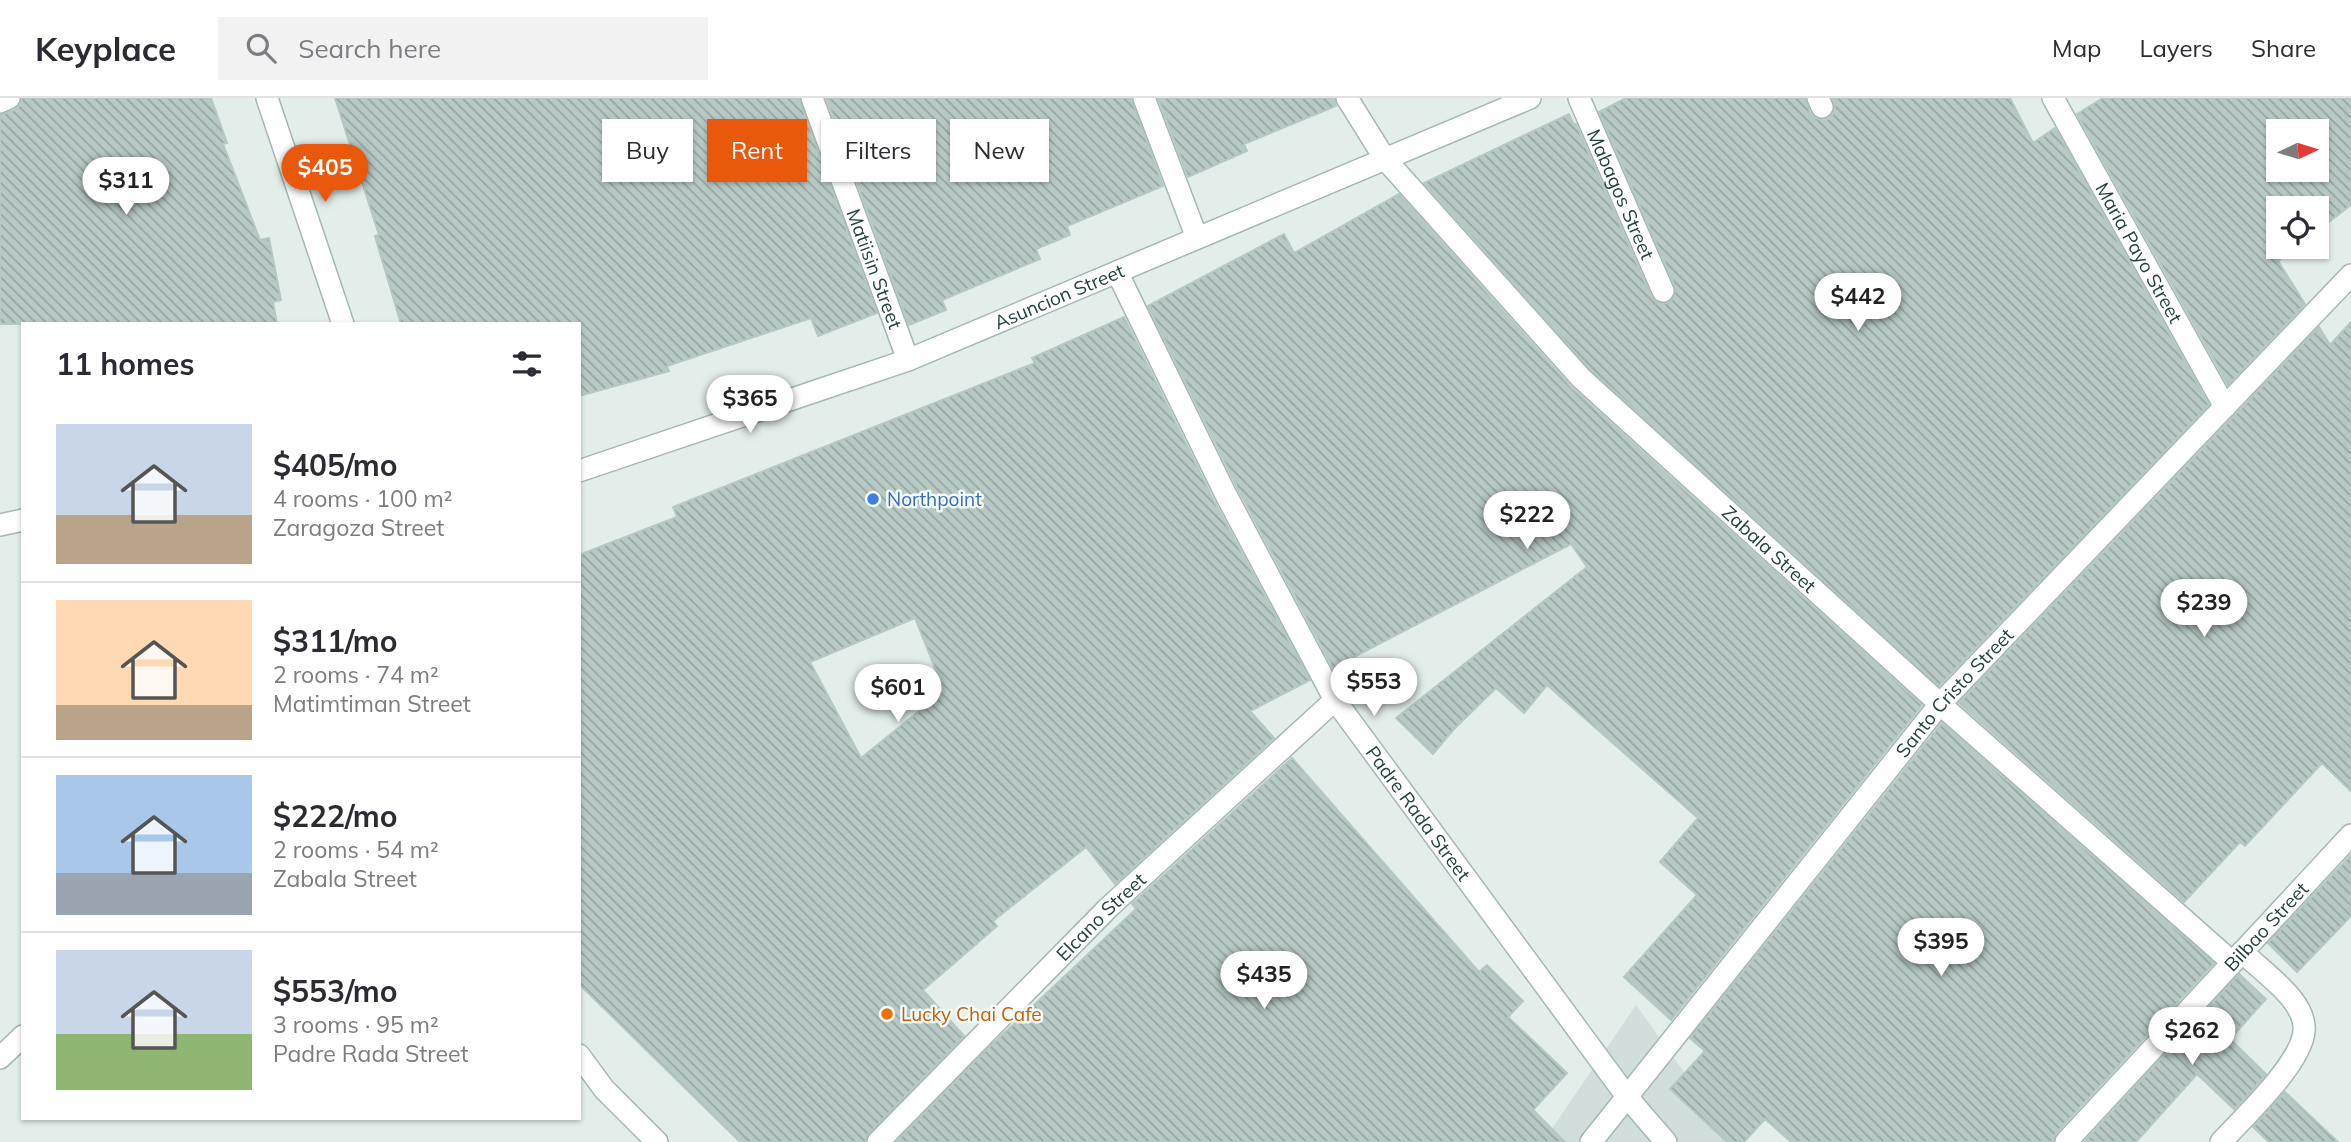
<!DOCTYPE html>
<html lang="en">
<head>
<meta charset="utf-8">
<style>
	:root { --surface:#fff; --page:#f2f2f3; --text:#2b2b33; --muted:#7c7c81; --line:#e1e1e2; --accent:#ea580c }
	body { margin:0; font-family:Mulish,sans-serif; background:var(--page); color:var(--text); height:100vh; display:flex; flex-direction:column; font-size:26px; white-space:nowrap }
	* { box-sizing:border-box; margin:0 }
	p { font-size:23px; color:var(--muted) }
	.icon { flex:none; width:38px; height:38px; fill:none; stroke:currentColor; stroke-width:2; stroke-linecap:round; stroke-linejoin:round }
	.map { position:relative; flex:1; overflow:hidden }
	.sheet { position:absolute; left:21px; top:224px; width:560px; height:798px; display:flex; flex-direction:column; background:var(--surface); border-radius:0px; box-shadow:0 2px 5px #0004 }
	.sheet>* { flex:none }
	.hud { position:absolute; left:602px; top:21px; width:665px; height:63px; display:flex; gap:14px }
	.needle { width:46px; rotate:86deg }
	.buttons { position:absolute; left:2266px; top:21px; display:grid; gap:14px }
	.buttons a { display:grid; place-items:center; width:63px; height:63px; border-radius:0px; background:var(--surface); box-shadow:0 2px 5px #0004; font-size:35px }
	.price { position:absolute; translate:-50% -60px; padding:0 16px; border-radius:24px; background:#fff; color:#222; font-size:23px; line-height:46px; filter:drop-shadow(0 2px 4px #0008) }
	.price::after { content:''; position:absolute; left:50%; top:42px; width:21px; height:16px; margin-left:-10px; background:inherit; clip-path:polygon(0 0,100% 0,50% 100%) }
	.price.current { background:var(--accent); color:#fff }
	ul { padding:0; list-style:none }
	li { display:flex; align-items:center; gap:21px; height:175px; padding:0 35px }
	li+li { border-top:2px solid var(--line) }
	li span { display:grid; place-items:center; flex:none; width:196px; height:140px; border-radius:0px; color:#555 }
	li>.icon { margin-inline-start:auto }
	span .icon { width:84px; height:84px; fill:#fffc; stroke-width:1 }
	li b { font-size:30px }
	h2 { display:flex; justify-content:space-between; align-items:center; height:84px; padding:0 35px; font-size:30px }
	.tag { padding:0 24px; border-radius:0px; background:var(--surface); box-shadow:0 2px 5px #0004; font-size:24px; line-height:63px }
	.tag.current { background:var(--accent); color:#fff }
	header { display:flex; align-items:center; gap:42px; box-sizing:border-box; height:98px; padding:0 35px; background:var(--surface); border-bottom:2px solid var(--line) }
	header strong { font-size:33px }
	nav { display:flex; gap:38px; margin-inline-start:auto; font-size:24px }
	.search { width:490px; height:63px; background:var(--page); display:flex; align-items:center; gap:18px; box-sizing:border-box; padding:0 24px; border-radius:0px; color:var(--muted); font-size:26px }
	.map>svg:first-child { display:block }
	.built { fill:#d1dedb }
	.building { fill:url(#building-back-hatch); stroke:#b5c8c4; stroke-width:2; fill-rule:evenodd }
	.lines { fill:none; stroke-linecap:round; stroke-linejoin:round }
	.service-casing { stroke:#a5b7b4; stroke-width:24 }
	.pedestrian-casing { stroke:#a5b7b4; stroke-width:24 }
	.minor-casing { stroke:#a5b7b4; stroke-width:24 }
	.tertiary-casing { stroke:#a5b7b4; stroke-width:24 }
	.service { stroke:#fff; stroke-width:21 }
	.pedestrian { stroke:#fff; stroke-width:21 }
	.minor { stroke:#fff; stroke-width:21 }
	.tertiary { stroke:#fff; stroke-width:21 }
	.shop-dot { fill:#3f7fe0; stroke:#f4faf8; stroke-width:2.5 }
	.food-dot { fill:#e8710a; stroke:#f4faf8; stroke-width:2.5 }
	.labels { text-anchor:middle; stroke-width:5; stroke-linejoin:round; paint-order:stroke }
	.street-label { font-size:19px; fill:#21413f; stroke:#f4faf8 }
	.shop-label { font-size:19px; fill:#366cbe; stroke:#f4faf8; text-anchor:start }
	.food-label { font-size:19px; fill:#c56008; stroke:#f4faf8; text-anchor:start }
</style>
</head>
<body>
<header>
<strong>Keyplace</strong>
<div class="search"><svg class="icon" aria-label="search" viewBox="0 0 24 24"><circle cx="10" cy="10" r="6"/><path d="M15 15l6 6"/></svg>Search here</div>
<nav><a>Map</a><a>Layers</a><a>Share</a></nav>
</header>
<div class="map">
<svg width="2351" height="1044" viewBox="0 0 2351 1044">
	<defs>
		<pattern id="building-back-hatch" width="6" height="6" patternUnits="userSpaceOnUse" patternTransform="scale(1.75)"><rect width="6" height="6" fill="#b8c9c5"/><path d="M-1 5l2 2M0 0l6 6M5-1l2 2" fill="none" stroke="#95a5a1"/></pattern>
	</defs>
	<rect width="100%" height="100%" fill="#e3eeeb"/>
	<!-- built -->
	<path class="built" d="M1636,907L1734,1044H1543Z"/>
	<!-- building -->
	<path class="building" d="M22,0H211L227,45L223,46L260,142L269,140L281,202L273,204L277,226H0V17L15,12L20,7Z
		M335,0H799L877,215L818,238L811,220L667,268L669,273L579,298V226H401L375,138L379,137Z
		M826,0H1131L1163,88L1067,128L1070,137L1036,151L1040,161L942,202L946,212L909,227Z
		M1158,0H1334L1336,8L1244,46L1247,53L1188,79Z
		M1626,0H1805L1810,15L1815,20L1821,22L1828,21L1833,16L1835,10L1832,0H2010L2033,45L2055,30L2209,307L1939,588L1590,271L1424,85L1569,16L1574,27L1576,26L1651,198L1656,204L1668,205L1674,200L1675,188L1599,14Z
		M2103,0H2351V107L2317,133V110H2278V149H2297L2278,163L2305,206L2228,287L2077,16ZM2278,33H2317V72H2278Z
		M1399,96L1572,290L1922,607L1671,922L1624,879L1697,797L1660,764L1698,720L1547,587L1524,615L1496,590L1453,632L1433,656L1396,620L1587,469L1571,446L1333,570L1238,391L1148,208L1284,136L1294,155Z
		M1124,219L1214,403L1310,582L1250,613L1274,640L1115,786L1086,749L993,823L997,828L923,892L964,938L869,1035L865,1044H740L579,886V457L677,419L673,409L1035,265L1032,260ZM915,520L944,593L861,660L810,564Z
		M2351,224V693L2322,665L2245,748L2240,744L2184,804L1959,605L2319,229L2330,247Z
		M1942,625L2214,865L2056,1035L2053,1044H1791L1765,1021L1744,1044H1727L1670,991L1705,953L1690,940Z
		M1292,660L1479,874L1487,867L1523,903L1508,919L1567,975L1533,1012L1565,1044H896L982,956L1136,811L1132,806Z
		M2351,757V818L2297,874L2268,845Z
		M2239,876L2266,901L2230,941L2266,976L2247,998L2234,1011L2197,976L2136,1044H2084Z
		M2285,994L2338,1044H2269L2253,1029Z"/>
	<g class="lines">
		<!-- service casing -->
		<g class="service-casing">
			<path id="service" d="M2221,1044C2243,1020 2302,965 2304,933C2305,927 2302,917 2299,912C2290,893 2258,869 2242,854"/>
		</g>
		<!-- pedestrian casing -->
		<g class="pedestrian-casing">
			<path id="pedestrian" d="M0,427L23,422"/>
		</g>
		<!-- minor casing -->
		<g class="minor-casing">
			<g id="minor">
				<path id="s1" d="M812,0L908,262"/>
				<path d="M1144,0L1197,140"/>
				<path id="s2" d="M1347,0L1385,61L1581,280L1940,606L2232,864"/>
				<path id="s3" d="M1579,0L1663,193"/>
				<path d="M1818,0L1822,9"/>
				<path id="s4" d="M2053,0L2225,309"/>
				<path d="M0,4L9,0"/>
				<path id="s5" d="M1117,174L1226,397L1335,602L1628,1000L1666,1044"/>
				<path d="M579,957L604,991L657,1044"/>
				<path id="s6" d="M878,1044L1108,810L1335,602"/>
				<path id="s7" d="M1591,1044L1940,606L2351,177"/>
				<path id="s8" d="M2066,1044L2351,737"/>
			</g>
		</g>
		<!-- tertiary casing -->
		<g class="tertiary-casing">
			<g id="tertiary">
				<path d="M267,0L343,226"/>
				<path id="s9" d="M579,373L908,262L1530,0"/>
				<path d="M0,960L23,938"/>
			</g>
		</g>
		<!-- service -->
		<use href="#service" class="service"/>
		<!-- pedestrian -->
		<use href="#pedestrian" class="pedestrian"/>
		<!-- minor -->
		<use href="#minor" class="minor"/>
		<!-- tertiary -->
		<use href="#tertiary" class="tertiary"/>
	</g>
	<!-- markers -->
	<circle class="shop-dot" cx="873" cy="401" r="7"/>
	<circle class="food-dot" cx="887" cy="916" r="7"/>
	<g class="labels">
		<!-- street labels -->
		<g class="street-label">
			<text dy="7" stroke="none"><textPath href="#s3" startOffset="105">Mabagos Street</textPath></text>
			<text dy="7" stroke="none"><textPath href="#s4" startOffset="177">Maria Payo Street</textPath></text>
			<text dy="7" stroke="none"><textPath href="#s1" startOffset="182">Matiisin Street</textPath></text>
			<text dy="7" stroke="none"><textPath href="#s9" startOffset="511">Asuncion Street</textPath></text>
			<text dy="7" stroke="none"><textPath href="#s2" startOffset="620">Zabala Street</textPath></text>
			<text dy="7" stroke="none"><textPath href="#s7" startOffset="578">Santo Cristo Street</textPath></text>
			<text dy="7" stroke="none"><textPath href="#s5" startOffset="621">Padre Rada Street</textPath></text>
			<text dy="7" stroke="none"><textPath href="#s6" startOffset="317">Elcano Street</textPath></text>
			<text dy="7" stroke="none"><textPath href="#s8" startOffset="294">Bilbao Street</textPath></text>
		</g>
		<!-- shop labels -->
		<g class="shop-label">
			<text x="887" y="408">Northpoint</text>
		</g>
		<!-- food labels -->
		<g class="food-label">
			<text x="901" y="923">Lucky Chai Cafe</text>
		</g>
	</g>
</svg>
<div class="buttons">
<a><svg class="needle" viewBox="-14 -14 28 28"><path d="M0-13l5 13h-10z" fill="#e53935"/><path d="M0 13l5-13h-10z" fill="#7c7c81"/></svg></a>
<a><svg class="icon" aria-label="locate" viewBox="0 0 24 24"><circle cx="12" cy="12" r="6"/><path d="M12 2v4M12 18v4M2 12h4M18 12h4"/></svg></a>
</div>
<b class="price current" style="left:325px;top:106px">$405</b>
<b class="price" style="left:126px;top:119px">$311</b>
<b class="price" style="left:1858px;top:235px">$442</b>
<b class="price" style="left:750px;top:337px">$365</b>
<b class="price" style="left:1527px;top:453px">$222</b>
<b class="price" style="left:2204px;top:541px">$239</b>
<b class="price" style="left:1374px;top:620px">$553</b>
<b class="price" style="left:898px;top:626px">$601</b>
<b class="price" style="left:1941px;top:880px">$395</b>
<b class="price" style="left:1264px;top:913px">$435</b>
<b class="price" style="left:2192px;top:969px">$262</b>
<div class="hud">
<a class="tag">Buy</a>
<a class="tag current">Rent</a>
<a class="tag">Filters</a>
<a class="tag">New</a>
</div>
<section class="sheet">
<h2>11 homes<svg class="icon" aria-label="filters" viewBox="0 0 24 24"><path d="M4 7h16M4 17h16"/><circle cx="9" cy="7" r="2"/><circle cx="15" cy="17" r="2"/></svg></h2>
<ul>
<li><span style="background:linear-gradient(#c9d6e8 65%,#b9a48a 0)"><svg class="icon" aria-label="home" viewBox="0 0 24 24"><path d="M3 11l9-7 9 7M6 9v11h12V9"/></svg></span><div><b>$405/mo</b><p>4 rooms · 100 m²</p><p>Zaragoza Street</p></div></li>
<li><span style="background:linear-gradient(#ffd9b3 75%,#b9a48a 0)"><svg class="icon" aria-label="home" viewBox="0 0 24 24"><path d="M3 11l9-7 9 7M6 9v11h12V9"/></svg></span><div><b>$311/mo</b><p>2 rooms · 74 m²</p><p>Matimtiman Street</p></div></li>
<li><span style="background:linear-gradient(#a9c7e8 70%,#9aa5b1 0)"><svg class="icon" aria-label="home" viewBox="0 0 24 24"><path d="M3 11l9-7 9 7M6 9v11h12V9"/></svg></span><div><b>$222/mo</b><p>2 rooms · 54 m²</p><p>Zabala Street</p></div></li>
<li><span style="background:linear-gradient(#c9d6e8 60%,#8fb573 0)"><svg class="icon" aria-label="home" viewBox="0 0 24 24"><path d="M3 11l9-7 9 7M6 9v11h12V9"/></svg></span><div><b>$553/mo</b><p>3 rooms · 95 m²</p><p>Padre Rada Street</p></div></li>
</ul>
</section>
</div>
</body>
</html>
